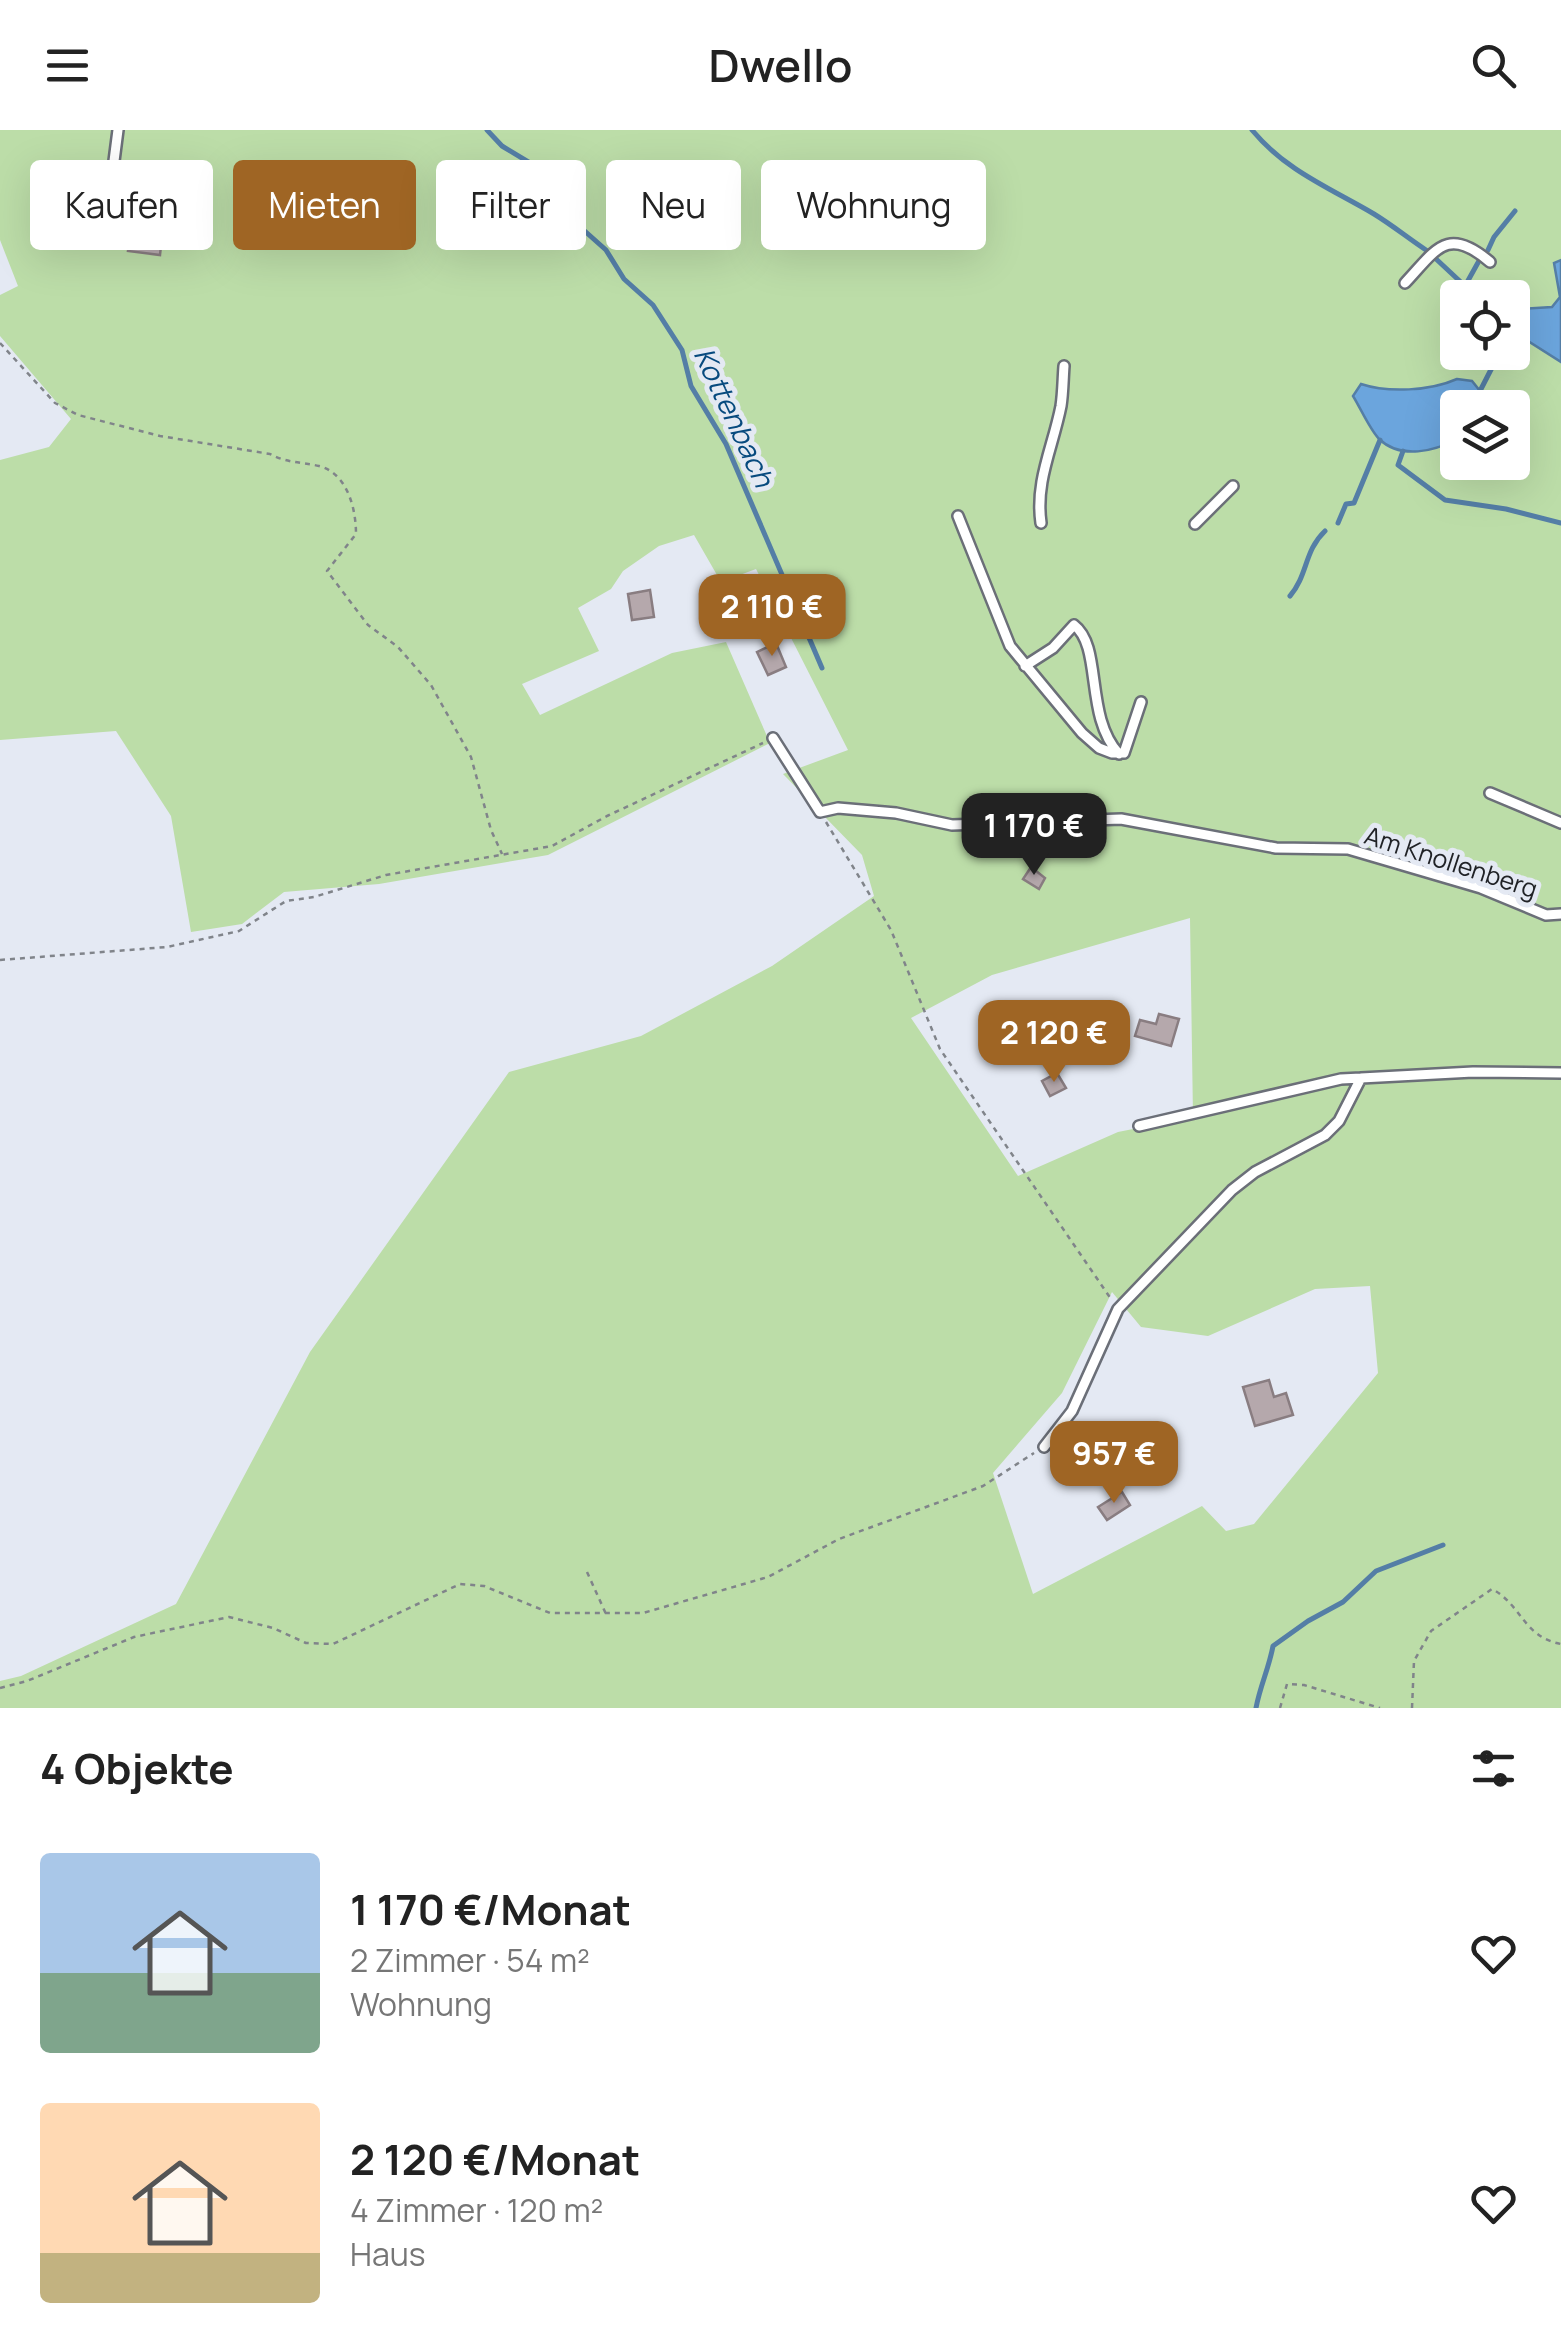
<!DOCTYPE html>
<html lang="de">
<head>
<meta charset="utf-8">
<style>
	:root { --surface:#fff; --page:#f2f2f2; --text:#222; --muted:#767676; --accent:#9f6524 }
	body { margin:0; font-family:Manrope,sans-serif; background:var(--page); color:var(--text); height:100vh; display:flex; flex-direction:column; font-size:38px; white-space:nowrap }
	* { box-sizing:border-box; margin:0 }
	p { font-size:32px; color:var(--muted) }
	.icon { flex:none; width:55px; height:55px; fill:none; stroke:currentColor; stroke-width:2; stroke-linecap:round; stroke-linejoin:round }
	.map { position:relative; height:1578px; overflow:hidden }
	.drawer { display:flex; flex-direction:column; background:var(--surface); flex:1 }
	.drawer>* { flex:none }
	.banner { position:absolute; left:30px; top:30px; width:1000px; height:90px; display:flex; gap:20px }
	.fabs { position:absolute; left:1440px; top:150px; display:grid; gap:20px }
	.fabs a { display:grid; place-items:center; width:90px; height:90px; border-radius:10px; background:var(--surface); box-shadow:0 10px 40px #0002; font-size:50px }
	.price { position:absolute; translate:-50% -85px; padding:0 22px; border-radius:20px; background:var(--accent); color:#fff; font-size:32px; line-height:65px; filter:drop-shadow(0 2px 5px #0008) }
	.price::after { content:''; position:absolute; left:50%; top:60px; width:30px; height:22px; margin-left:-15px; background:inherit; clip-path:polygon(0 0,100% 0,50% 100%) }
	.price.selected { background:#222; color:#fff }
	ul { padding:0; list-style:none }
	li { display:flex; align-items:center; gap:30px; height:250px; padding:0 40px }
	li span { display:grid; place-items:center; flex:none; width:280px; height:200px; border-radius:10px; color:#555 }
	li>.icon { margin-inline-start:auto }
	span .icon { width:120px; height:120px; fill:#fffc; stroke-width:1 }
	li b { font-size:42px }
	h2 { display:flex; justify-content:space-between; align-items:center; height:120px; padding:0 40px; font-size:42px }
	.chip { padding:0 35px; border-radius:10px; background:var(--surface); box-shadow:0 10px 40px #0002; font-size:35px; line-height:90px }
	.chip.selected { background:var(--accent); color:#fff }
	header { display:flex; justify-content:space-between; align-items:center; height:130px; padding:0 40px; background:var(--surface); font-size:45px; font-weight:600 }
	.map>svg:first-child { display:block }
	.green { fill:#bcdda8; fill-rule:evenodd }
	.water { fill:#6ba5dd; stroke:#547ea6; stroke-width:2.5 }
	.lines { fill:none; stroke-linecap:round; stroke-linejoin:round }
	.stream { stroke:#547ea6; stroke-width:5 }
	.building { fill:#b5a8ac; stroke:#897d81; stroke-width:2.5 }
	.lane-casing { stroke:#6b6f78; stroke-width:14 }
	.path { stroke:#80848a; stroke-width:2.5; stroke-dasharray:5 5; stroke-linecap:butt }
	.lane { stroke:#fff; stroke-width:9 }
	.labels { text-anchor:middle; stroke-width:10; stroke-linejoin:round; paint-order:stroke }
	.street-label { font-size:25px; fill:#202226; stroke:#e4e9f3 }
	.water-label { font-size:28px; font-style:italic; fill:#074a7e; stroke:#e4e9f3 }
</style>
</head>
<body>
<header><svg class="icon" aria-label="menu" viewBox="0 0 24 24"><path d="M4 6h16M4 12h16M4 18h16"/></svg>Dwello<svg class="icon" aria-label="search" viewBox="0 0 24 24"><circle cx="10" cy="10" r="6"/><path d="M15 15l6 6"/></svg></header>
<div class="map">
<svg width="1561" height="1578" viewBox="0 0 1561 1578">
	<rect width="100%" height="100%" fill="#e4e9f3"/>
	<!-- green -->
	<path class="green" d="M0,0H1561V1578H0V1551L21,1546L176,1474L310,1222L509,942L641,906L772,836L874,766L862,725L783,644L848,620L756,439L721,452L694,405L659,416L623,441L611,459L578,478L599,521L522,554L540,585L672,523L726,512L770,613L548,725L379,754L284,762L242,794L191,802L171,686L116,601L0,610V330L49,317L71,289L0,206V165L18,156L0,110ZM1458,168H1512V222H1458ZM1458,278H1512V332H1458ZM1190,788L1193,987L1118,1002L1018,1046L911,888L992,845ZM1370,1156L1378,1243L1254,1394L1226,1401L1202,1376L1033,1464L993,1343L1062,1263L1112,1162L1141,1197L1208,1206L1315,1159Z"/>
	<!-- water -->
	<path class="water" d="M1561,130V232L1517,204L1513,196L1521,179L1552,177L1560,167L1554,133Z
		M1457,249L1472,251L1480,261V277L1458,278L1457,309C1435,321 1401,330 1379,309C1369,298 1361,279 1353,266L1361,254C1388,263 1430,261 1457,249Z"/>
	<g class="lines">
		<!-- stream -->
		<path class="stream" d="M487,0L502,16L555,48L560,79L606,120L624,149L653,175L682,220L691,256L726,314L822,538
			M1252,0C1286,41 1330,58 1374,84C1392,95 1408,108 1426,120
			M1488,120L1494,107L1515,81
			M1435,128L1465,156L1496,166
			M1465,156L1480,129
			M1512,208L1517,204
			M1480,261L1500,222
			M1403,321L1398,335L1445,370L1506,379L1561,393
			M1338,393L1346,374L1354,373L1380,310
			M1290,466C1308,445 1304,421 1325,401
			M1256,1578C1260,1556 1269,1538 1273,1516L1308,1491L1343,1472L1376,1441L1443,1415"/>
	</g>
	<!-- building -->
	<path class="building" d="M131,98L150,100V105L162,107L160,125L128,121Z
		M650,460L654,487L632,490L628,464Z
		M776,513L786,537L768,545L757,522Z
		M1031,737L1045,748L1039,759L1023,749Z
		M1159,884L1179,889L1171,916L1135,906L1140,890L1156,894Z
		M1057,943L1066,958L1050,966L1042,951Z
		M1269,1250L1274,1267L1286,1263L1293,1285L1255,1296L1243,1257Z
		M1122,1362L1130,1375L1107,1390L1098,1377Z"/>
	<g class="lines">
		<!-- lane casing -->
		<g class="lane-casing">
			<path id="lane" d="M117,87L110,62L118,0
				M1405,153C1436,120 1447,95 1490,132
				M958,386L1010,516L1082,603L1099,618L1112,623H1124L1141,572
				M1041,393C1035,351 1053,317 1061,276C1063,263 1063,249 1064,236
				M1195,394L1233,356
				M1025,536L1053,518L1074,495C1103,517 1084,586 1119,624
				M773,608L820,682L838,678L896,683L952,695L1121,689L1276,718L1348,719L1481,758L1546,785L1561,784
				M1490,663L1561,693
				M1139,996L1341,949L1361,948
				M1044,1317L1072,1281L1118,1179L1232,1060L1255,1042L1325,1005L1339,991L1361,948L1473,942L1561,943"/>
		</g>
		<!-- path -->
		<path class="path" d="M0,213L55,273L78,285L160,306L270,324C287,333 301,332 319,336C347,343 356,378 356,404L327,441L368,495L398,517L431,555L471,627L491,700L502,724
			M826,692L891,800L940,919L1111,1169
			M0,830L167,817L239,801L286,771L314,767L386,745L552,716L607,686L763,613
			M587,1442L606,1484
			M0,1558L27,1551L134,1507L229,1487L273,1498L306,1513L333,1514L460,1454L484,1456L550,1483H643L768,1447L839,1409L983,1356L1034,1323
			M1280,1578L1287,1554L1304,1555L1380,1578
			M1412,1578L1414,1531L1431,1501L1492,1459C1522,1475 1523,1507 1561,1514"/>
		<!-- lane -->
		<use href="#lane" class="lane"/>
	</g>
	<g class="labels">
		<!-- street labels -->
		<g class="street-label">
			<text transform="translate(1451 732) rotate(18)" y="9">Am Knollenberg</text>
		</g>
		<!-- water labels -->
		<g class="water-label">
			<text transform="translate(734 287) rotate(65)" y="10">Kottenbach</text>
		</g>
	</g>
</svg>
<div class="fabs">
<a><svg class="icon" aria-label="locate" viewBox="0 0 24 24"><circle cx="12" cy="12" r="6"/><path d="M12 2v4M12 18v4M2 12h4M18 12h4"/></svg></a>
<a><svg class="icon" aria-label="layers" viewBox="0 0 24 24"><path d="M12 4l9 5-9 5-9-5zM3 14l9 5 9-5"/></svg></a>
</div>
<b class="price" style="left:772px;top:529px">2 110 €</b>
<b class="price selected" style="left:1034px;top:748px">1 170 €</b>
<b class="price" style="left:1054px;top:955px">2 120 €</b>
<b class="price" style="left:1114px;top:1376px">957 €</b>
<div class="banner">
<a class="chip">Kaufen</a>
<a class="chip selected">Mieten</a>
<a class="chip">Filter</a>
<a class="chip">Neu</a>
<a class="chip">Wohnung</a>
</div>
</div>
<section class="drawer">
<h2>4 Objekte<svg class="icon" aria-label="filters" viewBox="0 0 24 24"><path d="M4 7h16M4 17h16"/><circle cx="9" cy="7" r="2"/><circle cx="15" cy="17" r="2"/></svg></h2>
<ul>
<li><span style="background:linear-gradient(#a9c7e8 60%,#7fa58c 0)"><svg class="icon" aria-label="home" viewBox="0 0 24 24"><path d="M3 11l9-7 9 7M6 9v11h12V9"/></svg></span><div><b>1 170 €/Monat</b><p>2 Zimmer · 54 m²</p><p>Wohnung</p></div><svg class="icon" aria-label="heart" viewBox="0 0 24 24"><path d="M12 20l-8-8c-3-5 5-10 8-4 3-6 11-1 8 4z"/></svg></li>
<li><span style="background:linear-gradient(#ffd9b3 75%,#c2b280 0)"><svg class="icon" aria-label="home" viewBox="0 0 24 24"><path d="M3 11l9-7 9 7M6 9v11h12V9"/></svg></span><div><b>2 120 €/Monat</b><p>4 Zimmer · 120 m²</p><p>Haus</p></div><svg class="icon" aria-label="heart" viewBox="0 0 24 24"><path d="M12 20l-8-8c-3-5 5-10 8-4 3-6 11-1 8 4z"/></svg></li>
</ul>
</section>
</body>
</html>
